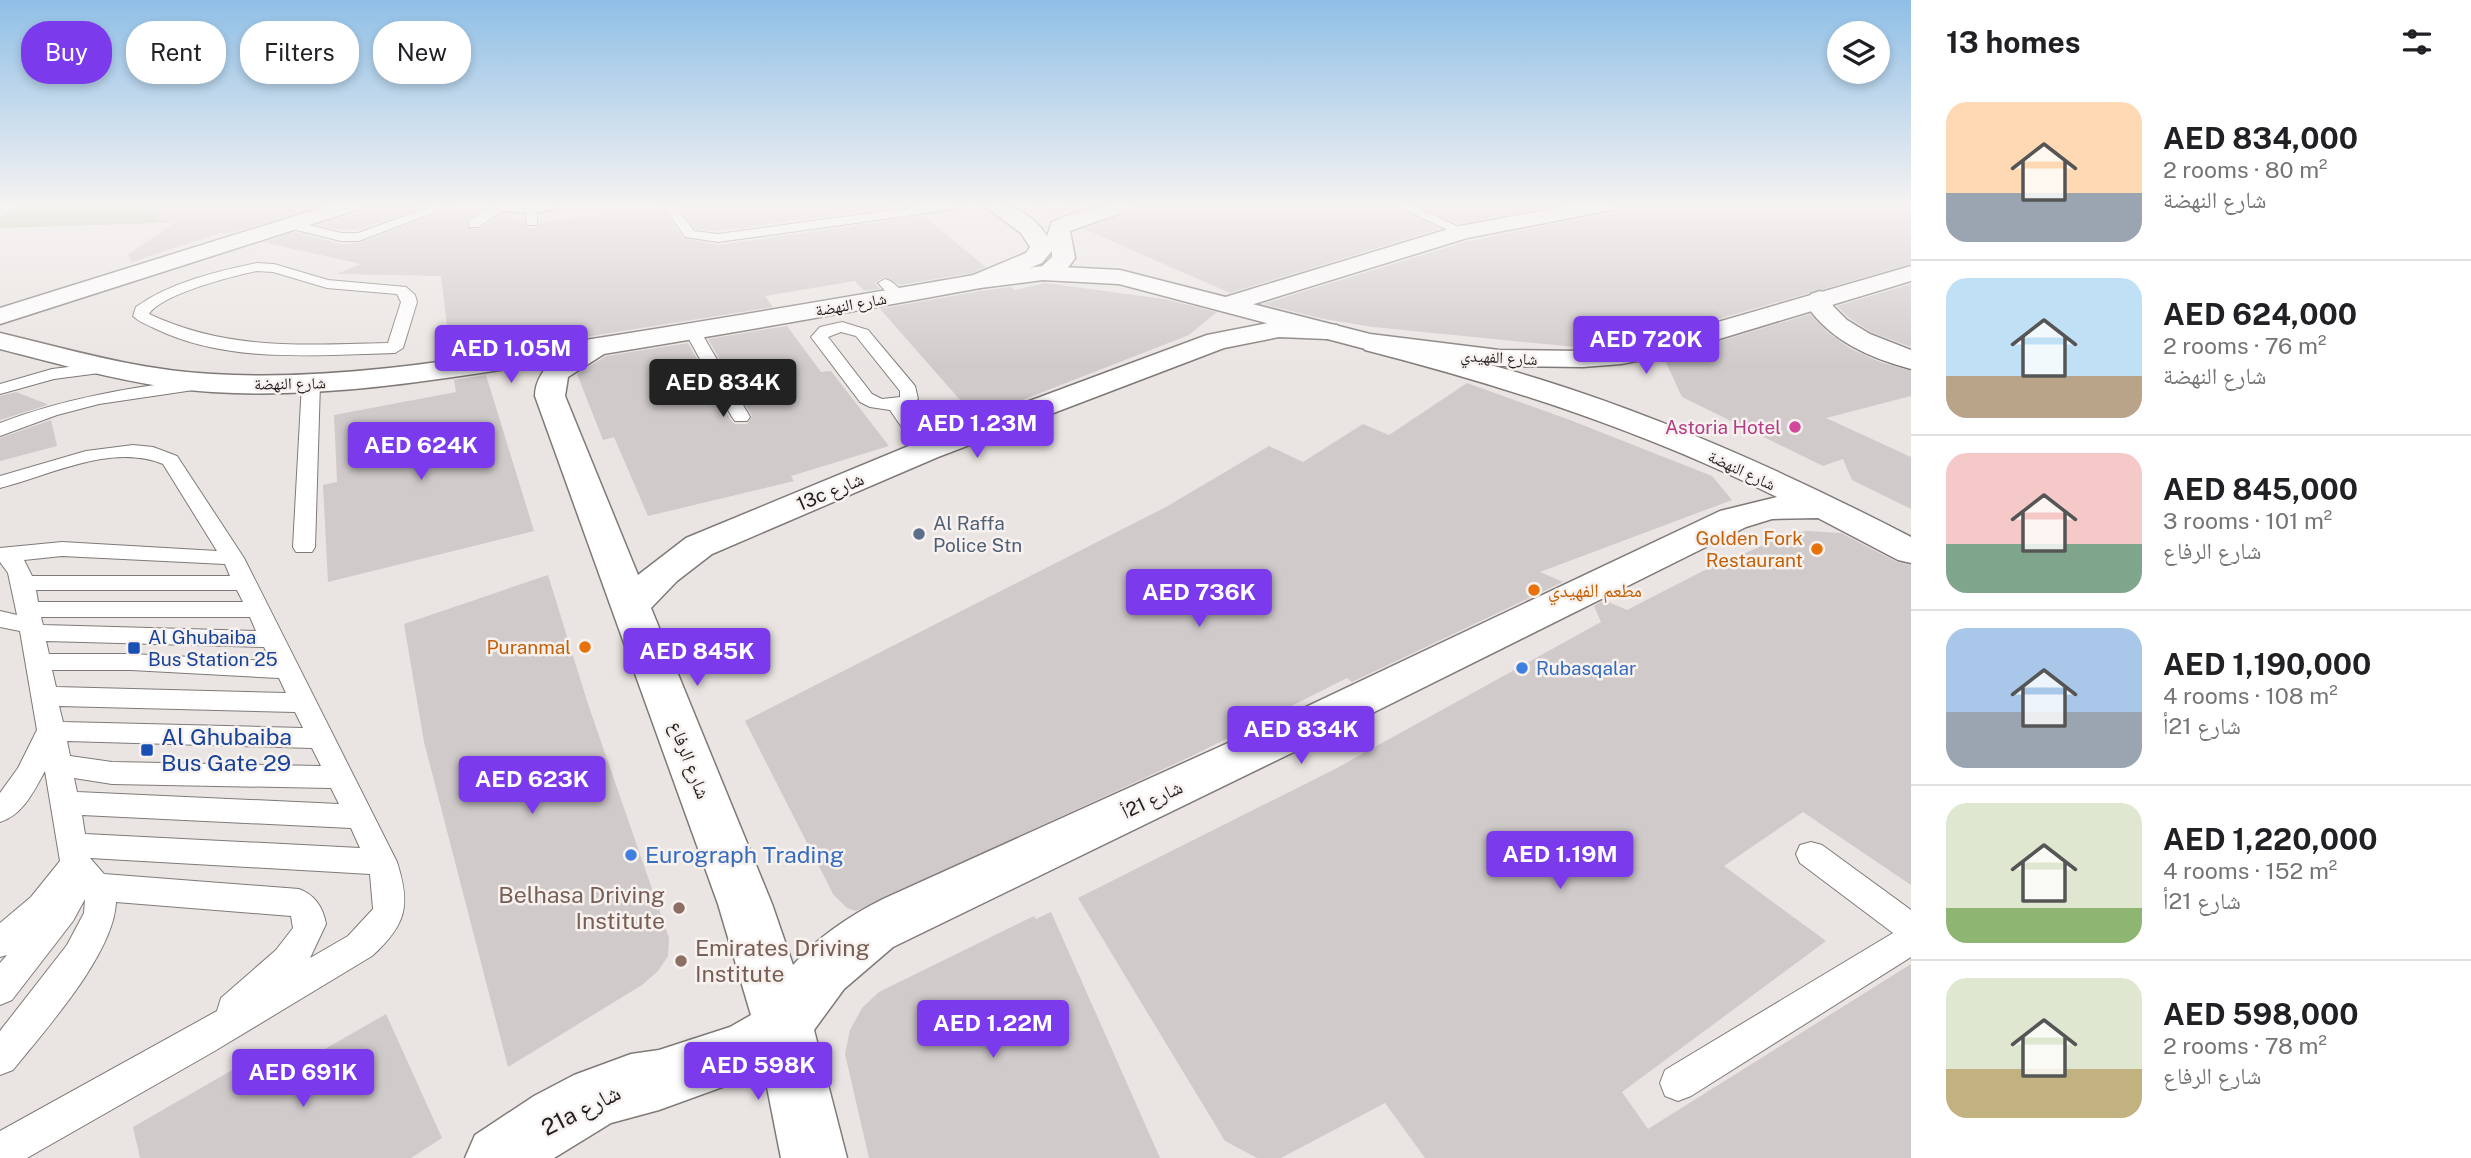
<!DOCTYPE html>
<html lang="en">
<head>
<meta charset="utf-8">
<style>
	:root { --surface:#fff; --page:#f6f6f6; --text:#202124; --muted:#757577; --line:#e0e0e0; --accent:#7c3aed }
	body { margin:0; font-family:"Public Sans","Noto Naskh Arabic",sans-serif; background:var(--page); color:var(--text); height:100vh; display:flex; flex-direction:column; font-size:26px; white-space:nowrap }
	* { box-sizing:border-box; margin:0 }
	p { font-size:23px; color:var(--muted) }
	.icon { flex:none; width:38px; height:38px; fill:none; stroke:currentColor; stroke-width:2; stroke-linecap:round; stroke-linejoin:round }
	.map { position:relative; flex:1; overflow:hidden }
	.side { display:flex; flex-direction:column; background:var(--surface); width:560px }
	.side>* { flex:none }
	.banner { position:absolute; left:21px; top:21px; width:665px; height:63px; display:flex; gap:14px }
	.controls { position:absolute; left:1827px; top:21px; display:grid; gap:14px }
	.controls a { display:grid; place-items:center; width:63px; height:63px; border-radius:50%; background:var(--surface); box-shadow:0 4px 10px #0003; font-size:35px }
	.price { position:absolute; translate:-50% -60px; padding:0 16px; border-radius:7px; background:var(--accent); color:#fff; font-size:23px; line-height:46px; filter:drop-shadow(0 2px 4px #0008) }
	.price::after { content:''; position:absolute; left:50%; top:42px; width:21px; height:16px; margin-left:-10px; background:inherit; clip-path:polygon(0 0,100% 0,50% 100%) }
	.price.active { background:#222; color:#fff }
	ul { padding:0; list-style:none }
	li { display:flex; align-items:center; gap:21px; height:175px; padding:0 35px }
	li+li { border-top:2px solid var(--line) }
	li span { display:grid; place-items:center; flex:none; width:196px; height:140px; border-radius:21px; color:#555 }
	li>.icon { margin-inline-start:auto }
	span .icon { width:84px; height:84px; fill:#fffc; stroke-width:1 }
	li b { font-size:30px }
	h2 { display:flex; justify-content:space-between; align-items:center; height:84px; padding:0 35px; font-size:30px }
	.tag { padding:0 24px; border-radius:28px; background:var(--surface); box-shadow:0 4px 10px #0003; font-size:24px; line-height:63px }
	.tag.active { background:var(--accent); color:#fff }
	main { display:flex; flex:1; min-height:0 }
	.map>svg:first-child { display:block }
	.green { fill:#b7bb9b }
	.building { fill:#d0caca }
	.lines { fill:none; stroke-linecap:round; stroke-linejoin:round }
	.lane-casing { stroke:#7f7a78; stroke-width:2 }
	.street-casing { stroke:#7f7a78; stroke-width:3 }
	.secondary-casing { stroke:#7f7a78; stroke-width:3 }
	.lane { fill:#fff; fill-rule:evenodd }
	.street { fill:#fff; fill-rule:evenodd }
	.secondary { fill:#fff; fill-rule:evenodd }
	.hotel-dot { fill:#d1479c; stroke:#f7f2ef; stroke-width:2.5 }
	.service-dot { fill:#5c6f8a; stroke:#f7f2ef; stroke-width:2.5 }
	.food-dot { fill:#e8710a; stroke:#f7f2ef; stroke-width:2.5 }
	.transit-dot { fill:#1a4fb4; stroke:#f7f2ef; stroke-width:2.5 }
	.shop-dot { fill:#3f7fe0; stroke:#f7f2ef; stroke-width:2.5 }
	.education-dot { fill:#8d6e63; stroke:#f7f2ef; stroke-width:2.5 }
	.labels { text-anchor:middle; stroke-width:5; stroke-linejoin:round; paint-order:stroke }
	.far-street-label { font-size:16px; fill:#211f1e; stroke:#f7f2ef }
	.hotel-label { font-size:19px; fill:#b23c85; stroke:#f7f2ef; text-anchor:end }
	.street-label { font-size:19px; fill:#211f1e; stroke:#f7f2ef }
	.service-label { font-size:19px; fill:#4e5e75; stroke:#f7f2ef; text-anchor:start }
	.food-label { font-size:19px; fill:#c56008; stroke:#f7f2ef; text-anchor:end }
	.transit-label { font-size:19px; fill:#164399; stroke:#f7f2ef; text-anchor:start }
	.shop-label { font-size:19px; fill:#366cbe; stroke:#f7f2ef; text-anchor:start }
	.near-transit-label { font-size:23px; fill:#164399; stroke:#f7f2ef; text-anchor:start }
	.near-shop-label { font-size:23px; fill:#366cbe; stroke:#f7f2ef; text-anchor:start }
	.near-education-label { font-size:23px; fill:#785e54; stroke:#f7f2ef; text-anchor:end }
	.near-street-label { font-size:23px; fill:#211f1e; stroke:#f7f2ef }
</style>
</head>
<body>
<main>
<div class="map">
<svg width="1911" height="1158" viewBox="0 0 1911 1158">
	<rect width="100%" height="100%" fill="#eae5e2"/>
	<!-- green -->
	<path class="green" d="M21,205H302L259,220L0,228V217Z"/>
	<!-- building -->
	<path class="building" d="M158,205H321L227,234L220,233L132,262L128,255L174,223L157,219Z
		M366,205H427L358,230H341L319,225L360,212Z
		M678,205H909L718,231L695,229Z
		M1139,205H1393L1439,229L1230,293L1084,229L1133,211Z
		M1417,205H1559L1458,224Z
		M1621,205H1911V264L1648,339L1585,348L1373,327L1324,319L1263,304L1468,241L1608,214L1616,211Z
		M454,207L479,212L468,219L466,227L479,230L498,216L524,221L527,228H537L540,223L661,207L683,238L718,245L923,216L986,267L972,273L900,285L884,277L875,283L880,289L864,291L855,281L765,296L773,307L610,333L574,339L573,329L478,345L480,353L451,358L441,276L337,274L361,264L263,242L295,232L340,244L360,243Z
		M1045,283L1164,299L1217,312L1189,335L976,418L880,309L980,291L1011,287L1015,290Z
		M1911,284V347L1871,332L1849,318L1837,306Z
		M1810,314L1826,331L1851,349L1880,362L1911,371V396L1826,418L1911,457V509L1852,480L1843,459L1823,466L1682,397L1664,358Z
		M787,326L821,372L831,371L889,446L791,476L794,481L648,516L614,437L603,440L577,374L606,356L688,343L730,419L735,424H747L752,416L708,339Z
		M486,375L534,531L328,582L323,485L337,482L334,415L456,392L454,380Z
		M1467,383L1570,420L1712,476L1732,500L1540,572L1563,582L1352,682L1347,678L1194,755L856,911L847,908L833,894L745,721L1166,507L1269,446L1303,462L1363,424L1389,435Z
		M16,392L47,404V405L0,420V396Z
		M51,420L57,446L0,461V438Z
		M1807,531L1841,533L1897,562L1911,565V885L1803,812L1724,866L1826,941L1622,1092L1648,1129L1911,964V1158H1425L1385,1103L1281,1158H1257L1225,1141L1078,898L1335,769L1601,622L1594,606L1604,600L1627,610L1703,571L1792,533Z
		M548,575L588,704L669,938L668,956L658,971L642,985L508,1067L424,742L404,624Z
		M1051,912L1160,1158H869L845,1054L850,1030L862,1008L879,992L1034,916L1036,919Z
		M386,1014L442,1138L411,1158H140L133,1127L255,1057L264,1084Z"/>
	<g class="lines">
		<!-- lane casing -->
		<g class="lane-casing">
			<path id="lane" d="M435,205H453L359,241H341L284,227L282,224L289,220L341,233H358Z
				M495,205H509L479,227H469V221Z
				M525,205L537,206V225H527Z
				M663,205H675L694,231L718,234L929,205H962L956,209L718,242L685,237Z
				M1038,205H1074C1066,211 1046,211 1038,205Z
				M1395,205H1411L1470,232L1468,235H1458Z
				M257,263L274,264L328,280L406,287L415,295L417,302L403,348L395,353C317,355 229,364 156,329C148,325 139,322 133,316L136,307C169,283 217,271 257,263ZM257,271L273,272L327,288L397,294L401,302L388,343C303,345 228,351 149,314C162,294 232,276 257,271Z
				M885,279C893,281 901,289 905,296L903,299H893L878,283Z
				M842,322L868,330L915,386L918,399L906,407L937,450L934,454H920L890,410L870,407L860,402L811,337L820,327ZM841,332L856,336L900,391V397L882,399L872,394L828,337Z
				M693,327L701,332L750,417L747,421H735L732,417L685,332Z
				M101,363L109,368L107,372L54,379L0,394V384L52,369Z
				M311,378L320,383L315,547L312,552H296L293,547L302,383Z
				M201,379L207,380L210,384L207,388L99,404L57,415L0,436V423C65,398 132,387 201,379Z
				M133,445L153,447L177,456L244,558L397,862C411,906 406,925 372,956L213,1052L27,1158H0V1131L217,1011L221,998L276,950L293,928L291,916L116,902C114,954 45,1030 13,1070L0,1075V1031L67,945L84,913L85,899L73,921L12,1000L0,1005V963L7,955L0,957V923L31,897L60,861L45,771C34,791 23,815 0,822V793L18,768L37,730L20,631L0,627V611L17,615L8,573L0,562V548L62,542L217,551L163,464C111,443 51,475 0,488V476L86,451ZM62,556L225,564L230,576H32L24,560ZM36,590H237L243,602H38ZM41,617H250L256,631L43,625ZM46,641L264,647L271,661L131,654H49ZM52,670H131L279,678L286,693L56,687ZM59,706L295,712L303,728L63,722ZM67,741L312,748L321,766L112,762L70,756ZM74,778L112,784L331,788L339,804L77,792ZM82,815L351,828L360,848L85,834ZM90,858L370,874L373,909L348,936L310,958L326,924C323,907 315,895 299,889L104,874Z
				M1811,842L1822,845L1911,910V957L1691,1096L1678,1101L1665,1096L1660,1083L1665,1070L1893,933L1800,863L1796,854L1800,845Z"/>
		</g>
		<!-- street casing -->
		<g class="street-casing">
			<path id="street" d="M983,205C1012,205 1030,211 1047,236L1052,222C1082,209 1103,205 1136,205L1132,209L1070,231L1075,258C1067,271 1058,278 1042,274L1039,269L1052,257V251L1042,263L980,288L971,286L968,281L971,276L1026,253L1030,247L1021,233Z
				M1573,205H1618L1614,209L1607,211L1467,238L1228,312L1219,309L1215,304L1219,299L1455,227Z
				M1820,291L1829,294L1833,306L1847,320L1870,334L1911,350V369C1870,358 1831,341 1807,306L1811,294Z
				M1279,321L1337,325L1341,331L1337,337L1327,339L1279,337L1224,348L938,457L712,554L677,581L651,608L772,904L793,965C818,937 849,916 883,899L1270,724L1720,511L1777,497C1644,431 1509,387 1365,350L1361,344L1365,338L1375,336C1432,350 1489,363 1545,381C1672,421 1793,476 1911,537V563L1898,560L1818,518L1772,519L1746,527L1302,748L893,947L844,989L814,1030L847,1158H781L764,1072L659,1110L611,1123L554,1158H465L475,1135L534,1096L574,1075L631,1054L659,1050L730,1027L751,1015L718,904L535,396C535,366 575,335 604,342L608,348L604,354L568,377L565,396L638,575L686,538L916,443L1207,335Z"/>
		</g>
		<!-- secondary casing -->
		<g class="secondary-casing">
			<path id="secondary" d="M330,205H363L359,209L0,324V308Z
				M492,205H558L554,209C537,214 513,214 496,209Z
				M1043,266L1120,270L1370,334L1499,350L1583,351L1649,342L1911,266V281L1663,356L1621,364L1583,367L1499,366L1369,350L1119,284L1043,280L980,288C840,314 699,339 558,361C444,379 328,399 212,392C138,387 71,367 0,349V333C71,350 138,370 212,374C328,381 444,362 558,344C699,323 840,298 980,274Z"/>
		</g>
		<!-- lane -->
		<use href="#lane" class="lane"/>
		<!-- street -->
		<use href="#street" class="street"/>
		<!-- secondary -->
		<use href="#secondary" class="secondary"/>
	</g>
	<!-- sky -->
	<linearGradient id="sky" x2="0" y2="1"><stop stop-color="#8fbfe6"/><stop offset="0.56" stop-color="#f6f3f2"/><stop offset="1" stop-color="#f6f3f2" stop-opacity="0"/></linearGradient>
	<rect width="1911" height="367" fill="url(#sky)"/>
	<!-- markers -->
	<circle class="hotel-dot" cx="1795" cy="427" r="7"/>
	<circle class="service-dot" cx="919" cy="534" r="7"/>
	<g class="food-dot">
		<circle cx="1817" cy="549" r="7"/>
		<circle cx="1534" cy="590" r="7"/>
		<circle cx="585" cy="647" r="7"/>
	</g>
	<g class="transit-dot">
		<rect x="127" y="641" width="14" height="14" rx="3.5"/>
		<rect x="140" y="743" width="14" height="14" rx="3.5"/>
	</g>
	<g class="shop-dot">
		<circle cx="1522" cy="668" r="7"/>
		<circle cx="631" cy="855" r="7"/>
	</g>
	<g class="education-dot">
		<circle cx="679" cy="908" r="7"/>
		<circle cx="681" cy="961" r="7"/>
	</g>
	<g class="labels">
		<!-- far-street labels -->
		<g class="far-street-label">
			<text transform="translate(851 304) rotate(-10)" y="6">شارع النهضة</text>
			<text transform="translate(1499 357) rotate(3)" y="6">شارع الفهيدي</text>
			<text transform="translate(290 383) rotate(-1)" y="6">شارع النهضة</text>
			<text transform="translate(1742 470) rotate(25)" y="6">شارع النهضة</text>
		</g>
		<!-- hotel labels -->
		<g class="hotel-label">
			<text x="1781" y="434">Astoria Hotel</text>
		</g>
		<!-- street labels -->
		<g class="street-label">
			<text transform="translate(830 491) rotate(-23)" y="7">13c شارع</text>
			<text transform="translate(690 760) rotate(69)" y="7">شارع الرفاع</text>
			<text transform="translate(1152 799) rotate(-25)" y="7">شارع 21أ</text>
		</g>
		<!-- service labels -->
		<g class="service-label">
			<text x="933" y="530">Al Raffa<tspan x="933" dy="22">Police Stn</tspan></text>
		</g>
		<!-- food labels -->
		<g class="food-label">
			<text x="1803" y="545">Golden Fork<tspan x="1803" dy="22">Restaurant</tspan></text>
			<text x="1548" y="597" text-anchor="start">مطعم الفهيدي</text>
			<text x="571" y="654">Puranmal</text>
		</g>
		<!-- transit labels -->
		<g class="transit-label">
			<text x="148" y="644">Al Ghubaiba<tspan x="148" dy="22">Bus Station 25</tspan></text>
		</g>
		<!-- shop labels -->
		<g class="shop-label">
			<text x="1536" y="675">Rubasqalar</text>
		</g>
		<!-- near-transit labels -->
		<g class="near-transit-label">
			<text x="161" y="745">Al Ghubaiba<tspan x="161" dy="26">Bus Gate 29</tspan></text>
		</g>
		<!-- near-shop labels -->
		<g class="near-shop-label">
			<text x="645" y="863">Eurograph Trading</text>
		</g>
		<!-- near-education labels -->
		<g class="near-education-label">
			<text x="665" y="903">Belhasa Driving<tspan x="665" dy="26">Institute</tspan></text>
			<text x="695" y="956" text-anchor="start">Emirates Driving<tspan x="695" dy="26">Institute</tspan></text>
		</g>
		<!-- near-street labels -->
		<g class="near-street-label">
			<text transform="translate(581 1110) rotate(-27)" y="8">21a شارع</text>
		</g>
	</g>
</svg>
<div class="controls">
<a><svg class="icon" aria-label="layers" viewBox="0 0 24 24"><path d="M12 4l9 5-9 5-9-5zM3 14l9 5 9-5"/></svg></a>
</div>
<b class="price" style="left:1646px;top:376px">AED 720K</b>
<b class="price" style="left:511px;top:385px">AED 1.05M</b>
<b class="price active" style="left:723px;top:419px">AED 834K</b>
<b class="price" style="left:977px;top:460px">AED 1.23M</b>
<b class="price" style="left:421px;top:482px">AED 624K</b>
<b class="price" style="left:1199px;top:629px">AED 736K</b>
<b class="price" style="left:697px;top:688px">AED 845K</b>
<b class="price" style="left:1301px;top:766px">AED 834K</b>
<b class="price" style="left:532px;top:816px">AED 623K</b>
<b class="price" style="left:1560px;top:891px">AED 1.19M</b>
<b class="price" style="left:993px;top:1060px">AED 1.22M</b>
<b class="price" style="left:758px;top:1102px">AED 598K</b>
<b class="price" style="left:303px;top:1109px">AED 691K</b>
<div class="banner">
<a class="tag active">Buy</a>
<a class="tag">Rent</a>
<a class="tag">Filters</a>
<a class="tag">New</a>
</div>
</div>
<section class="side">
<h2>13 homes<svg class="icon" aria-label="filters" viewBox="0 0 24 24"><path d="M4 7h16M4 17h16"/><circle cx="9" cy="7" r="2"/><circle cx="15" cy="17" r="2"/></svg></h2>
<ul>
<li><span style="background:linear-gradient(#ffd9b3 65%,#9aa5b1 0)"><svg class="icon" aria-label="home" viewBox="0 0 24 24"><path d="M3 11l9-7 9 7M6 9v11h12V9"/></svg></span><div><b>AED 834,000</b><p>2 rooms · 80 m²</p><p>شارع النهضة</p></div></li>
<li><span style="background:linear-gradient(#bfe0f5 70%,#b9a48a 0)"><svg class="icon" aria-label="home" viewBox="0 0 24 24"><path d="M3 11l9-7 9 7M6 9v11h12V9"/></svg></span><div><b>AED 624,000</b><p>2 rooms · 76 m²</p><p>شارع النهضة</p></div></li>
<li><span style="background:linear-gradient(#f6c9c9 65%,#7fa58c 0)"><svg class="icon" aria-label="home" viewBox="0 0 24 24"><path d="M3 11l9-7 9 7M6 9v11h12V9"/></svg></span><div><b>AED 845,000</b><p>3 rooms · 101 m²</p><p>شارع الرفاع</p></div></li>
<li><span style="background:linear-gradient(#a9c7e8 60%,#9aa5b1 0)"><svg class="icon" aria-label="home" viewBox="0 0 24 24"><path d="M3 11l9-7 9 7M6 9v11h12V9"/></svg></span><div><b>AED 1,190,000</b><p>4 rooms · 108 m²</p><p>شارع 21أ</p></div></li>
<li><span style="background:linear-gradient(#dfe7d0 75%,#8fb573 0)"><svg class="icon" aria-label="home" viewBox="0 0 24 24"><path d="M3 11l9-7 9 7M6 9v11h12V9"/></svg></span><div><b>AED 1,220,000</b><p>4 rooms · 152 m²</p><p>شارع 21أ</p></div></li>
<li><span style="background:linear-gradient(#dfe7d0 65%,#c2b280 0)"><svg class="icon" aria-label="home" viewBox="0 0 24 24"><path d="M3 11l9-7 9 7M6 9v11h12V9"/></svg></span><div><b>AED 598,000</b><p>2 rooms · 78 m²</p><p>شارع الرفاع</p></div></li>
</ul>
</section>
</main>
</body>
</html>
